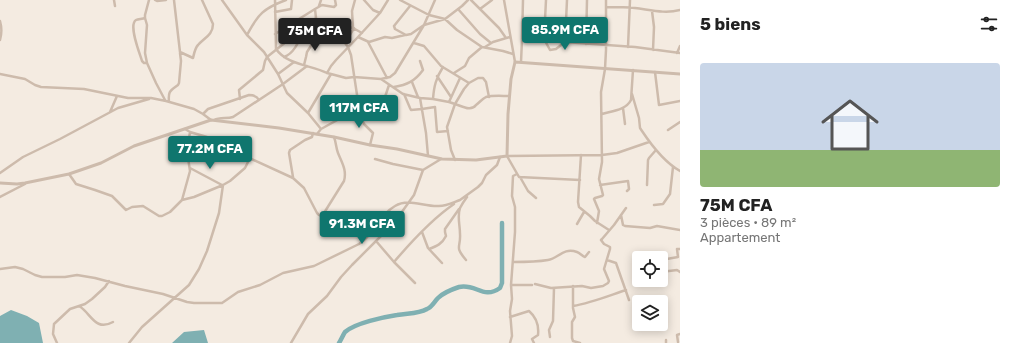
<!DOCTYPE html>
<html lang="fr">
<head>
<meta charset="utf-8">
<style>
	:root { --surface:#fff; --page:#f6f6f6; --text:#222; --muted:#767676; --accent:#0f766e }
	body { margin:0; font-family:Rubik,sans-serif; background:var(--page); color:var(--text); height:100vh; display:flex; flex-direction:column; font-size:15px; white-space:nowrap }
	* { box-sizing:border-box; margin:0 }
	p { font-size:13px; color:var(--muted) }
	.icon { flex:none; width:22px; height:22px; fill:none; stroke:currentColor; stroke-width:2; stroke-linecap:round; stroke-linejoin:round }
	.map { position:relative; flex:1; overflow:hidden }
	.side { display:flex; flex-direction:column; background:var(--surface); width:340px }
	.side>* { flex:none }
	.controls { position:absolute; left:632px; top:251px; display:grid; gap:8px }
	.controls a { display:grid; place-items:center; width:36px; height:36px; border-radius:4px; background:var(--surface); box-shadow:0 2px 10px #0003; font-size:20px }
	.price { position:absolute; translate:-50% -34px; padding:0 9px; border-radius:4px; background:var(--accent); color:#fff; font-size:13px; line-height:26px; filter:drop-shadow(0 1px 2px #0008) }
	.price::after { content:''; position:absolute; left:50%; top:24px; width:12px; height:9px; margin-left:-6px; background:inherit; clip-path:polygon(0 0,100% 0,50% 100%) }
	.price.current { background:#222; color:#fff }
	ul { padding:0; list-style:none }
	li { display:grid; align-content:center; gap:8px; height:212px; padding:0 20px }
	li span { display:grid; place-items:center; height:124px; border-radius:4px; color:#555 }
	li>.icon { margin-inline-start:auto }
	span .icon { width:72px; height:72px; fill:#fffc; stroke-width:1 }
	li b { font-size:17px }
	h2 { display:flex; justify-content:space-between; align-items:center; height:48px; padding:0 20px; font-size:17px }
	main { display:flex; flex:1; min-height:0 }
	.map>svg:first-child { display:block }
	.water { fill:#7fb0b2 }
	.lines { fill:none; stroke-linecap:round; stroke-linejoin:round }
	.river { stroke:#7fb0b2; stroke-width:4.5 }
	.minor { stroke:#cdbbac; stroke-width:2.5 }
	.tertiary { stroke:#cdbbac; stroke-width:3 }
</style>
</head>
<body>
<main>
<div class="map">
<svg width="680" height="343" viewBox="0 0 680 343">
	<rect width="100%" height="100%" fill="#f4ebe1"/>
	<!-- water -->
	<path class="water" d="M11,310L27,316L39,323L43,343H0V316Z
		M204,330L208,343H172L184,332Z"/>
	<g class="lines">
		<!-- river -->
		<path class="river" d="M339,343C341,340 343,335 345,332C355,323 384,317 397,315C408,313 418,314 427,309C432,307 434,302 438,298C443,293 453,289 459,287C476,283 483,300 500,288L502,283V223"/>
		<!-- minor -->
		<path class="minor" d="M114,0L115,6
			M149,0L145,15V18L147,25L145,53L147,63L156,83L165,100
			M155,0L157,1L166,0
			M174,0L180,52L193,58C194,54 195,48 198,45C204,38 213,35 213,24L202,0
			M222,0L247,35C258,14 264,8 286,0
			M275,0L276,49C287,65 311,65 327,73
			M355,0L352,11L353,28L362,33
			M364,0L373,10L380,13
			M400,0L429,15L445,19L457,30L482,47L503,51L513,54
			M471,0L499,28L506,38
			M504,0L515,62
			M319,6L321,0
			M410,6L394,26L395,29L406,35L411,34L424,25L445,19L462,6L468,0
			M606,7C616,7 626,7 635,8C651,10 665,14 680,10
			M458,9L480,34L491,43
			M480,9L492,0
			M652,11L654,27L653,50
			M275,12L291,9L292,0
			M145,18C142,19 138,19 136,20C128,25 140,54 142,61L144,63H147
			M0,21C2,28 2,33 0,40
			M306,26L315,37L329,28H333L342,30L348,27L353,28
			M354,28L345,43L348,47L351,55L359,108
			M275,34L315,9
			M247,35L264,52L278,74L287,93L308,113
			M358,37L369,42L385,37L392,38L405,35
			M544,39L550,50L556,49L565,42L567,0
			M522,40L544,39L546,0
			M368,42L387,78
			M565,42L635,47L680,53
			M414,43L424,46L441,66L469,83L464,89L455,104L449,102L460,78
			M586,44L587,0
			M485,47L493,42L510,37
			M628,47L630,0
			M677,53L680,46
			M284,57C295,53 300,40 303,29
			M521,62L522,40L523,0
			M304,65L306,57L307,52L314,41L315,37
			M655,72L659,105L680,101
			M454,73L465,66L469,58L482,47
			M0,74L25,79L35,85L41,87L84,89L128,98H151L166,101L194,109L203,114L211,120
			M278,74L294,62
			M331,74L346,78L354,77L381,79L390,77L395,73L424,25L435,0
			M437,76L451,97
			M381,79L403,94L420,98L426,133L428,156
			M412,82L418,97
			M469,83L478,78H483L486,82L489,97
			M394,87C407,85 415,81 423,70L420,61
			M404,94L410,108L411,110L422,109L435,107L437,132L448,131
			M632,94L639,118L640,128L642,131C652,146 664,162 680,171
			M420,98L433,99L449,102
			M240,99L239,90L263,70L265,61L267,57L316,18L315,9L322,5L334,7L336,5L335,0
			M433,99C434,86 436,78 443,67
			M169,102C168,91 170,91 178,85L179,83L181,61L180,53
			M623,108L625,124
			M357,109L364,124L373,133L370,145
			M110,112L117,96
			M203,114L208,109L249,95C252,95 257,96 259,100
			M602,114C612,111 626,110 631,100L633,70
			M214,120C220,117 227,119 233,117L283,84L307,66
			M185,129L190,132L207,137L231,150L245,156L293,178L304,188L317,213L319,215L321,216L324,213L344,181C347,170 342,163 338,153C336,148 336,142 334,137
			M321,129L372,101L385,97L389,85
			M668,130L680,122
			M317,134L321,129L308,113L331,74L327,73L331,66L336,60L358,37L380,13L388,0
			M581,155L578,202L579,207L590,216L595,221L609,230
			M375,159L393,164L423,170
			M455,160L451,150L447,127L455,104C462,106 471,112 476,105C480,102 482,99 486,97C493,95 502,96 509,96
			M190,168L222,185
			M0,173L23,157L60,139L118,108L149,99
			M69,174L76,184L95,190L112,196L126,210L132,207L143,206L159,216H162L170,212L182,200L190,171L187,151L190,132
			M517,174L513,176L512,196L515,207V232L511,285H532
			M293,177L289,153L290,150L305,140L312,137L313,133
			M520,177L528,191L536,198
			M580,180L519,177L507,156L602,155L617,153L649,142
			M600,185L628,181L629,189L627,191
			M647,185L648,160L649,158L656,150
			M0,197L25,184
			M182,200L194,197L223,185L230,181L245,168L250,158
			M460,200L478,187L482,183L486,175L497,165L500,157
			M654,205L663,204L670,194L673,167
			M621,215L623,225L625,226L650,228L657,226L680,230
			M597,223L599,211L594,199L595,198L602,196L603,195L599,179L602,162L601,92L605,69L606,50V0
			M577,224L584,212
			M422,232L428,248L442,263
			M376,241L394,262L415,283
			M429,249C437,246 442,244 446,236L445,232V229L459,209
			M466,260C454,246 461,248 460,234C460,225 457,216 460,208C462,204 464,201 467,197
			M607,260L616,263L629,300
			M661,260L678,257L677,249H680
			M394,262C411,242 432,219 454,204
			M513,262C524,262 536,262 548,260C558,259 563,247 577,252C580,253 582,256 585,257L589,252
			M0,269L15,267L23,269L35,275L42,277H65L77,275L95,278L125,286L163,294L187,302L194,303H222L238,292L260,285L283,273L314,266L359,244C375,234 379,215 395,206C408,198 422,206 437,206C445,207 452,203 460,200
			M661,272L677,270L680,272
			M535,284L551,288L582,286L591,288L603,286L608,283L609,281L604,269L610,249V247L604,244L601,240L602,239L614,225L626,208
			M573,286V308L575,317L572,322V338L573,341L580,343
			M79,306C91,313 95,332 113,322
			M573,306C591,303 608,296 626,290
			M510,317L529,311C536,317 539,326 538,335L532,339L534,343
			M550,337L549,330L553,321L554,288
			M666,340V343
			M678,342L677,335L680,334
			M57,343L53,334L54,324L70,309L85,304L92,299L105,287L109,281
			M129,343L142,327L189,285L199,269L207,251L219,213L223,185
			M291,343L308,314L327,296L341,277L352,265L394,223L414,195L423,170L441,159
			M510,343L512,336L510,311L512,299L511,285"/>
		<!-- tertiary -->
		<path class="tertiary" d="M0,183L17,184L25,183L69,174L101,163L134,146L211,120L279,128L334,137L370,145L397,149L442,159L476,160L507,156L508,114L511,79L515,62L680,74"/>
	</g>
</svg>
<div class="controls">
<a><svg class="icon" aria-label="locate" viewBox="0 0 24 24"><circle cx="12" cy="12" r="6"/><path d="M12 2v4M12 18v4M2 12h4M18 12h4"/></svg></a>
<a><svg class="icon" aria-label="layers" viewBox="0 0 24 24"><path d="M12 4l9 5-9 5-9-5zM3 14l9 5 9-5"/></svg></a>
</div>
<b class="price" style="left:565px;top:51px">85.9M CFA</b>
<b class="price current" style="left:315px;top:52px">75M CFA</b>
<b class="price" style="left:359px;top:129px">117M CFA</b>
<b class="price" style="left:210px;top:170px">77.2M CFA</b>
<b class="price" style="left:362px;top:245px">91.3M CFA</b>
</div>
<section class="side">
<h2>5 biens<svg class="icon" aria-label="filters" viewBox="0 0 24 24"><path d="M4 7h16M4 17h16"/><circle cx="9" cy="7" r="2"/><circle cx="15" cy="17" r="2"/></svg></h2>
<ul>
<li><span style="background:linear-gradient(#c9d6e8 70%,#8fb573 0)"><svg class="icon" aria-label="home" viewBox="0 0 24 24"><path d="M3 11l9-7 9 7M6 9v11h12V9"/></svg></span><div><b>75M CFA</b><p>3 pièces · 89 m²</p><p>Appartement</p></div></li>
</ul>
</section>
</main>
</body>
</html>
